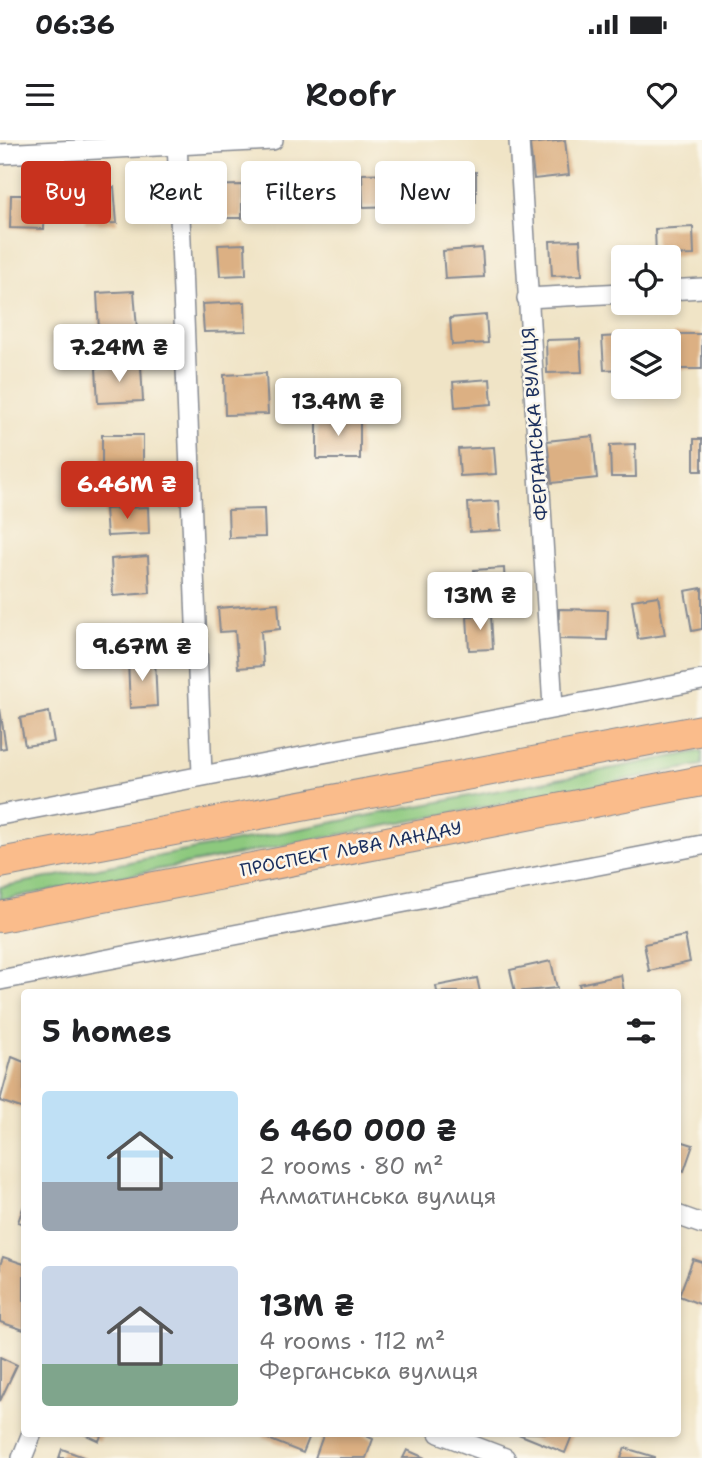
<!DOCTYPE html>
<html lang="en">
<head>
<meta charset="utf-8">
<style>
	:root { --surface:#fff; --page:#f6f6f6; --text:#202124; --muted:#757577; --accent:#c8321e }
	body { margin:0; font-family:"Shantell Sans",sans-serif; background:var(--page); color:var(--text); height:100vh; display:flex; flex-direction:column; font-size:26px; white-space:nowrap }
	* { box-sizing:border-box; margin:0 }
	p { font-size:23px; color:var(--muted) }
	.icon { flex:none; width:38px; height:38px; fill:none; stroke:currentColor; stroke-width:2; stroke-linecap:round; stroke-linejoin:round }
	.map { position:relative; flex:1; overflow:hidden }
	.side { position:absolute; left:21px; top:849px; width:660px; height:448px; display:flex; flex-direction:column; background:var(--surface); border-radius:7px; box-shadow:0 4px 10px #0003 }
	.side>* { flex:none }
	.banner { position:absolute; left:21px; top:21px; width:662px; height:63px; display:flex; gap:14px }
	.controls { position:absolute; left:611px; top:105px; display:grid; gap:14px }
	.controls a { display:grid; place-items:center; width:70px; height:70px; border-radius:7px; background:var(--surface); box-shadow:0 4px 10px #0003; font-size:35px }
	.price { position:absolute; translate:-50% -60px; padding:0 16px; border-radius:7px; background:#fff; color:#222; font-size:23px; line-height:46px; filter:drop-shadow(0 2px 4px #0008) }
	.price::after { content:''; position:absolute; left:50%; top:42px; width:21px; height:16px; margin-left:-10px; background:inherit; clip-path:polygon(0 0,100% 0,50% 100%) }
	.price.selected { background:var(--accent); color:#fff }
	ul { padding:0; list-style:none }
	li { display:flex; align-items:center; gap:21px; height:175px; padding:0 21px }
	li span { display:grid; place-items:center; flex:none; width:196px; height:140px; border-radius:7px; color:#555 }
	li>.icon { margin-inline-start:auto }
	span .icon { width:84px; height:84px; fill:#fffc; stroke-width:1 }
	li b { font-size:30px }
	h2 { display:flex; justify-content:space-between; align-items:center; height:84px; padding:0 21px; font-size:30px }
	.tag { padding:0 24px; border-radius:7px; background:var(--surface); box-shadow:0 4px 10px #0003; font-size:24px; line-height:63px }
	.tag.selected { background:var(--accent); color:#fff }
	.status { display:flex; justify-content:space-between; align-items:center; height:49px; padding:0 35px; background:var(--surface); direction:ltr }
	.status svg { height:19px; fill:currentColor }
	header { display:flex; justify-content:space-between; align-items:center; height:91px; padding:0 21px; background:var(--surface); font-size:32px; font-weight:600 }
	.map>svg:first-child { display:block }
	.green { fill:#8dc97e; stroke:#547c6e; stroke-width:2 }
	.building { fill:#dcb083 }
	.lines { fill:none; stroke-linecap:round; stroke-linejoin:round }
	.minor-casing { stroke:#868a92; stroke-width:22 }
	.primary-casing { stroke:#868a92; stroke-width:32 }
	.minor { stroke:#fff; stroke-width:19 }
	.primary { stroke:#fabc8b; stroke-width:30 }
	.labels { text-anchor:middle; stroke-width:5; stroke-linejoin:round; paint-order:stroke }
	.street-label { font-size:18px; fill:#1b2f5e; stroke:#fbf7ec }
</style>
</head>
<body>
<div class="status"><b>06:36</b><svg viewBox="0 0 49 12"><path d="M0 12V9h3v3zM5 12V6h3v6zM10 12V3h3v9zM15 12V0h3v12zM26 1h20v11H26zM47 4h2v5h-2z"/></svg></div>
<header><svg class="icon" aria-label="menu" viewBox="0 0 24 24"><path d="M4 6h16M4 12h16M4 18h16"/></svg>Roofr<svg class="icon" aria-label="heart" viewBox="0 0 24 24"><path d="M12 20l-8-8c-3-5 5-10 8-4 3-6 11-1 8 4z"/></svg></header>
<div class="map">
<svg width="702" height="1318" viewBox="0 0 702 1318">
	<rect width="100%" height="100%" fill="#fbf7ec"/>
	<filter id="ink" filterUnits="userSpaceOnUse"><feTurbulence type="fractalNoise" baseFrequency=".0143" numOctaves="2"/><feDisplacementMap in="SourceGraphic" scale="14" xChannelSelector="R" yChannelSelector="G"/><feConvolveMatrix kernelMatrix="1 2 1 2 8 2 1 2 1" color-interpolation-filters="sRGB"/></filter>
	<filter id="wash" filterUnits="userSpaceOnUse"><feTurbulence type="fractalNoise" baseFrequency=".00686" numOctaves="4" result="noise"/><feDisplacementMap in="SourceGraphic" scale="28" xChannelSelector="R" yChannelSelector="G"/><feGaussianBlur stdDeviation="1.57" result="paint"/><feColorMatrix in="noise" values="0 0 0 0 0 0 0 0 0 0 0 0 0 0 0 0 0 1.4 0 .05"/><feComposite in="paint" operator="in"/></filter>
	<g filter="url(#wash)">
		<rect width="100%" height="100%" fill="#f0e4c6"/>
		<!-- green -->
		<path class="green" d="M702,611V625L0,760V747Z"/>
		<g id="blocks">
			<!-- building -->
			<path class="building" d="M565,0L569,35L534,39L530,4Z
				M432,32H476V62H432Z
				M396,33L398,66L363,67L362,34Z
				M315,41L316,78H279L278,42Z
				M242,45V78H198V46Z
				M114,47L117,83L85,84L84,49Z
				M11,55H45L44,89L10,88Z
				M693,87L694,115L656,116L655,89Z
				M580,100L582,135L552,136L550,101Z
				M245,104L246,135L220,136L218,105Z
				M482,108L484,137L445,139L443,111Z
				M134,151L137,189L99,191L97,153Z
				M245,162L246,191L204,192L202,164Z
				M486,175L488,203L452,205L450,178Z
				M674,194H702V229H674Z
				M641,195L642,201H623V229L604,230L602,197Z
				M580,199L582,232L547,233L546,200Z
				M141,226L143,261L98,263L96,228Z
				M266,233L268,274L225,275L224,235Z
				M490,239L492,264L455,267L453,242Z
				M317,277H360V319H317Z
				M102,295H143V329L102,330Z
				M593,296L597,338L552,343L547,301Z
				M694,299H702V331H694Z
				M635,304L636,337H611L610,305Z
				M494,307L496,334L460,336L458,309Z
				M499,361L501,390L470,392L468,363Z
				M148,367L149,394L107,396L105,369Z
				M264,369L265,397L229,398L228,370Z
				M148,416L150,453L113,456L111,419Z
				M504,428L505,448L475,450L474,430Z
				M702,448V489L692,491L685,451Z
				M658,456L665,495L638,499L632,460Z
				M278,463L280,489L261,491L263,526L238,528L235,491L220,492L218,468Z
				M559,469L608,470L607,500L558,499Z
				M491,475L493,509L469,510L467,476Z
				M155,519L157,566L130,568L128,520Z
				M0,569L6,608L0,609Z
				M49,572L54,602L25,606L20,578Z
				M685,796L690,822L649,831L644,804Z
				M551,821L557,848L515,852L510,830Z
				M621,835L624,852H581L579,844Z
				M477,838L480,852H437L436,846Z
				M12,917L24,922V969L0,961Z
				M677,1000L693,1005L684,1031L677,1028Z
				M24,1065V1084L18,1082Z
				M3,1117L24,1124V1190L0,1182V1125Z
				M693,1119L702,1122V1165L679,1156Z
				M0,1217L17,1225L0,1261Z
				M82,1293H102L99,1301Z
				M264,1293H311L303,1313L263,1297Z
				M324,1293H360L373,1299L366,1318H315Z
				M516,1293H573L565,1313Z
				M625,1308L655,1317V1318H621Z
				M62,1309L86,1318H59Z
				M407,1310L425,1318H403Z"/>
		</g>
	</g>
	<g filter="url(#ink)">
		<use href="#blocks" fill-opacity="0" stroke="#868a92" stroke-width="2"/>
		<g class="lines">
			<!-- minor casing -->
			<g class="minor-casing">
				<path id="minor" d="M177,0L202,634
					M519,0L553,567
					M0,14L273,0
					M668,150L702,148
					M527,158L623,153
					M0,675L702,540
					M0,840L702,705
					M677,1075L702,1084
					M439,1293L505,1318
					M22,1318L32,1293"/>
			</g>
			<!-- primary casing -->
			<g class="primary-casing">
				<path id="primary" d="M0,723L702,590
					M0,777L702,641"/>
			</g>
			<!-- minor -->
			<use href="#minor" class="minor"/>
			<!-- primary -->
			<use href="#primary" class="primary"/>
		</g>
	</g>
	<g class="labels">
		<!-- street labels -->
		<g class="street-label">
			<text transform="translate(535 284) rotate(-94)" y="6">ФЕРГАНСЬКА ВУЛИЦЯ</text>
			<text transform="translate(351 709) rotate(-11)" y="6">ПРОСПЕКТ ЛЬВА ЛАНДАУ</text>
		</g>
	</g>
</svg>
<div class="controls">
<a><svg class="icon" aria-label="locate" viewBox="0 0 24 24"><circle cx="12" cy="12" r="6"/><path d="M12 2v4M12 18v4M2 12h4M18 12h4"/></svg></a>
<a><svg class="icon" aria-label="layers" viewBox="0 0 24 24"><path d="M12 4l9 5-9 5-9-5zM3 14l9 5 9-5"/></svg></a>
</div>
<b class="price" style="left:119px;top:244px">7.24M ₴</b>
<b class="price" style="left:338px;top:298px">13.4M ₴</b>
<b class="price selected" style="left:127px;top:381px">6.46M ₴</b>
<b class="price" style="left:480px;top:492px">13M ₴</b>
<b class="price" style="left:142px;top:543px">9.67M ₴</b>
<div class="banner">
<a class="tag selected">Buy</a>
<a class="tag">Rent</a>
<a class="tag">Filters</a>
<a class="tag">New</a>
</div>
<section class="side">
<h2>5 homes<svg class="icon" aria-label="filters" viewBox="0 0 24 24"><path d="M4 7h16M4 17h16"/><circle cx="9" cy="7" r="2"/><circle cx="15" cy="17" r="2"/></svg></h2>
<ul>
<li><span style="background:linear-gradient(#bfe0f5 65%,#9aa5b1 0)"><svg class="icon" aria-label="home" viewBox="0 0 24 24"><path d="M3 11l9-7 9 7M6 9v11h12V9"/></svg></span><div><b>6 460 000 ₴</b><p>2 rooms · 80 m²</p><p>Алматинська вулиця</p></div></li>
<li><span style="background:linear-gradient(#c9d6e8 70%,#7fa58c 0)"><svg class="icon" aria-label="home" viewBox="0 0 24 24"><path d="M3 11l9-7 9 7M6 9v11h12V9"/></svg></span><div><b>13M ₴</b><p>4 rooms · 112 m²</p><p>Ферганська вулиця</p></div></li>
</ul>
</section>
</div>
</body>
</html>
